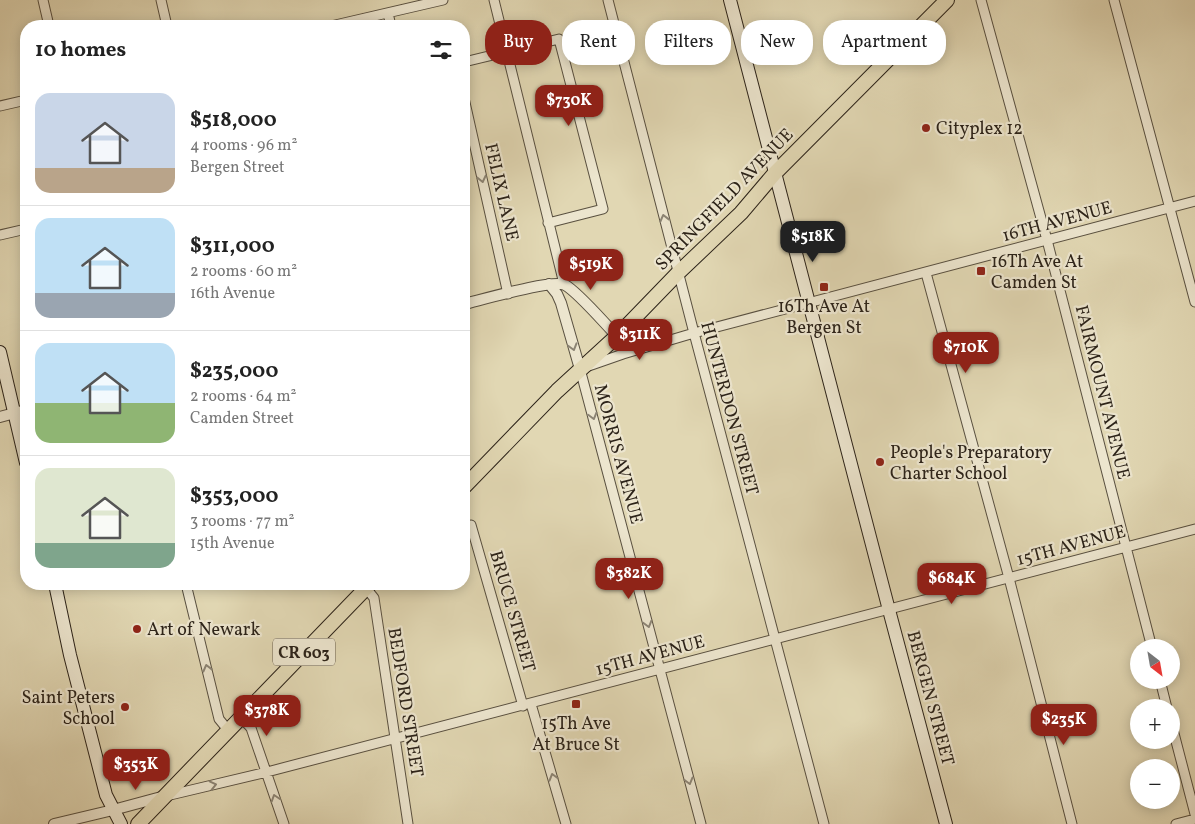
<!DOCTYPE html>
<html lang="en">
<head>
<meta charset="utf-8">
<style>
	:root { --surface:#fff; --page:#f6f6f6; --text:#222; --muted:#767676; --line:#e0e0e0; --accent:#8f2418 }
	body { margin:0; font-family:Vollkorn,serif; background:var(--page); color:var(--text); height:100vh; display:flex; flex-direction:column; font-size:19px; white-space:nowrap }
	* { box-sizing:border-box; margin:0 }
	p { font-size:16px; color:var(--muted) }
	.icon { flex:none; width:28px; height:28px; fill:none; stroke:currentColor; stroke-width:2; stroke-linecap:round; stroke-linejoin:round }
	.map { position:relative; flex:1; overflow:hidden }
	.panel { position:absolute; left:20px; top:20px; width:450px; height:570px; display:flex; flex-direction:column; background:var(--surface); border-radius:20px; box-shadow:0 2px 12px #0003 }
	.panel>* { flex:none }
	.top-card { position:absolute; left:485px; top:20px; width:475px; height:45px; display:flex; gap:10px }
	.needle { width:32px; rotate:149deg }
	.controls { position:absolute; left:1130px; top:639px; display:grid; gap:10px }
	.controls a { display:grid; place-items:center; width:50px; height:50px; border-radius:50%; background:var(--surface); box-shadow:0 2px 12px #0003; font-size:25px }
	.price { position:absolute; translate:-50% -42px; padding:0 11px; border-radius:10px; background:var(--accent); color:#fff; font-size:16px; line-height:32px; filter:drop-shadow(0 1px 2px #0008) }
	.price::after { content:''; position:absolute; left:50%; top:30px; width:15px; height:11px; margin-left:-8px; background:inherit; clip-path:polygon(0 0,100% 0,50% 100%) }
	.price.active { background:#222; color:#fff }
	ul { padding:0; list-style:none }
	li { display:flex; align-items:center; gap:15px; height:125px; padding:0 15px }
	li+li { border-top:1px solid var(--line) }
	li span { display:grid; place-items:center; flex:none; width:140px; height:100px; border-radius:15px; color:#555 }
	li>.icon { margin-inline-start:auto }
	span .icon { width:60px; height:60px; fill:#fffc; stroke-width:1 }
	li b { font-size:21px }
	h2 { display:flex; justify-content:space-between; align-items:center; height:60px; padding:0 15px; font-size:21px }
	.tag { padding:0 18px; border-radius:20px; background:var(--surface); box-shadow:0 2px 12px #0003; font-size:18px; line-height:45px }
	.tag.active { background:var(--accent); color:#fff }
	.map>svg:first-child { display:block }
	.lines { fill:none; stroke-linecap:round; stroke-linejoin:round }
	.minor-casing { stroke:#595040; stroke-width:11 }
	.tertiary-casing { stroke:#595040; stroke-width:12 }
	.secondary-casing { stroke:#2c2319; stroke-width:14 }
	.primary-casing { stroke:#2c2319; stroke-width:16 }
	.minor { stroke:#ece5ce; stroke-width:9 }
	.tertiary { stroke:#ece5ce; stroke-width:10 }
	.secondary { stroke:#ece5ce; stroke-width:12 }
	.primary { stroke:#e1d7b3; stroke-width:14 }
	.oneway { stroke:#8c8474 }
	.poi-dot { fill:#8f2418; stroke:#ece5ce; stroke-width:2 }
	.labels { text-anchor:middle; stroke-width:4.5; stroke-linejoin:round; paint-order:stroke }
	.shield { fill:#ece5ce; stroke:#665d4f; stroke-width:1 }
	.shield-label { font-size:16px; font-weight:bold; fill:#2c2319 }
	.poi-label { font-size:18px; fill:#2c2319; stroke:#ece5ce; text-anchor:start }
	.street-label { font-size:18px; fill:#2c2319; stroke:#ece5ce }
</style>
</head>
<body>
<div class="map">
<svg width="1195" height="824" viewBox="0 0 1195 824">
	<rect width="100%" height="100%" fill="#e1d7b3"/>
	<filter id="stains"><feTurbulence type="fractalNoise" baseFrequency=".004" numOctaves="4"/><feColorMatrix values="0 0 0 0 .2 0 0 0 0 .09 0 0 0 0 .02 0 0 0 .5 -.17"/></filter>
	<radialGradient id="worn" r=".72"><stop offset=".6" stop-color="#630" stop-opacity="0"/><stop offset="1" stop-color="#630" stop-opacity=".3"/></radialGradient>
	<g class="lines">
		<!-- minor casing -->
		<g class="minor-casing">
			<path id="minor" d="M43,0L49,26
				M161,0L167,26
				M494,0L564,284
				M608,0L694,333L824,824
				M981,0L1047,240L1152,648
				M1114,0L1195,302
				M388,13L391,26
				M331,26L443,0
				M464,62L559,39L603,209L548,223
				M464,98L508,294
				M0,106L26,100
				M0,235L26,229
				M926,273L1009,578L1072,824
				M471,525L523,706
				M186,584L219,719L228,730
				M366,588L374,598L408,824
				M1160,680L1167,708
				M531,704L566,824
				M241,717L251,728L284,824
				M1171,722L1195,814
				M166,796L267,772L1195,529
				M701,824L580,369L623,354L694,333L1195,201
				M1176,824L1195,819"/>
		</g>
		<!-- tertiary casing -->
		<g class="tertiary-casing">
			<path id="tertiary" d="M549,284L557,294L561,303L580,369
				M464,304C481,300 553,279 565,285C578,292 605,324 617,336
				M0,417L26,410
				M54,824L113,810L165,796"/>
		</g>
		<!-- secondary casing -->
		<g class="secondary-casing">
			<path id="secondary" d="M730,0L889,610L946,824
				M0,352L26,463
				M55,584L70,655L106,795L121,824"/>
		</g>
		<!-- primary casing -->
		<g class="primary-casing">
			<path id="primary" d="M464,487L557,391L617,336L678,273L741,213L775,173L947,0
				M138,824L370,584"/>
		</g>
		<!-- minor -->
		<use href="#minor" class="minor"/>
		<!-- tertiary -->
		<use href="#tertiary" class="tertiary"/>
		<!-- secondary -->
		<use href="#secondary" class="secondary"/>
		<!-- primary -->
		<use href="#primary" class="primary"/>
	</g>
	<!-- one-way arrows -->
	<defs><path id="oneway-chevron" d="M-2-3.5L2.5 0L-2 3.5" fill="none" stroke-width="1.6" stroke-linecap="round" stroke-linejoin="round" transform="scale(1.25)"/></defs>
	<g class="oneway">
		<use href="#oneway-chevron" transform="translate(482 179) rotate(77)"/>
		<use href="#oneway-chevron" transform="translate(664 218) rotate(-104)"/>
		<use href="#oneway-chevron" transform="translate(573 347) rotate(74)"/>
		<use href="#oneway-chevron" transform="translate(593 416) rotate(75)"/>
		<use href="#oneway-chevron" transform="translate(648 624) rotate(75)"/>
		<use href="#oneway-chevron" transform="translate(207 668) rotate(-104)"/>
		<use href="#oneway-chevron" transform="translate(553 777) rotate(-106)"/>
		<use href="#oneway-chevron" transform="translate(689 781) rotate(75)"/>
		<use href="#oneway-chevron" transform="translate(213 785) rotate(-13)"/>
		<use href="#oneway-chevron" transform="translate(275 798) rotate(-108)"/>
	</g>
	<!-- markers -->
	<g class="poi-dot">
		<circle cx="926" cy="128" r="5"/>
		<rect x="976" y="266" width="10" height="10" rx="2.5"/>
		<rect x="819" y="282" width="10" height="10" rx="2.5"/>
		<circle cx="880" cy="462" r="5"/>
		<circle cx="137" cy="629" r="5"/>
		<rect x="571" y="699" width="10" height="10" rx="2.5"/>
		<circle cx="125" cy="707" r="5"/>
	</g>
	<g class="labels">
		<!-- shield labels -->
		<rect class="shield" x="273" y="638.5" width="62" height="27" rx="4"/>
		<g class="shield-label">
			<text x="304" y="658">CR 603</text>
		</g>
		<!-- poi labels -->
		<g class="poi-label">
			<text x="936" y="134">Cityplex 12</text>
			<text x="991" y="267">16Th Ave At<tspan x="991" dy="21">Camden St</tspan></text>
			<text x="824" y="312" text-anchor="middle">16Th Ave At<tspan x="824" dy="21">Bergen St</tspan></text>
			<text x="890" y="458">People's Preparatory<tspan x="890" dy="21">Charter School</tspan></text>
			<text x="147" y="635">Art of Newark</text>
			<text x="115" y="703" text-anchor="end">Saint Peters<tspan x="115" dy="21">School</tspan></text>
			<text x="576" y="729" text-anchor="middle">15Th Ave<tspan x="576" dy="21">At Bruce St</tspan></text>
		</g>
		<!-- street labels -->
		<g class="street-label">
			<text transform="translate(502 192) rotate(77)" y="6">FELIX LANE</text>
			<text transform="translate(724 199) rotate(-46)" y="6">SPRINGFIELD AVENUE</text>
			<text transform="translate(1057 221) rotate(-15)" y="6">16TH AVENUE</text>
			<text transform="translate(1103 392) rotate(76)" y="6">FAIRMOUNT AVENUE</text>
			<text transform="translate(730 408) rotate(75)" y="6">HUNTERDON STREET</text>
			<text transform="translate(619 454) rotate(75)" y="6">MORRIS AVENUE</text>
			<text transform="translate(1071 545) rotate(-15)" y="6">15TH AVENUE</text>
			<text transform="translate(513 611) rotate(74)" y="6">BRUCE STREET</text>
			<text transform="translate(650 655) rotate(-15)" y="6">15TH AVENUE</text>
			<text transform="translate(931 698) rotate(75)" y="6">BERGEN STREET</text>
			<text transform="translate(406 702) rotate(81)" y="6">BEDFORD STREET</text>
		</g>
	</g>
	<rect width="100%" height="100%" filter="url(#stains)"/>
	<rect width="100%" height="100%" fill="url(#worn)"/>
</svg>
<div class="controls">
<a><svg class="needle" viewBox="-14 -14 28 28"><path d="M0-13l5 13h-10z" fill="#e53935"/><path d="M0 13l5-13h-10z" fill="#767676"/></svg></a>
<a>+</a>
<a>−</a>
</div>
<b class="price" style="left:569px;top:127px">$730K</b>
<b class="price active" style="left:813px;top:263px">$518K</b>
<b class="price" style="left:591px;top:291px">$519K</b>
<b class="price" style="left:640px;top:361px">$311K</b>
<b class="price" style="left:966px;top:374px">$710K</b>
<b class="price" style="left:629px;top:600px">$382K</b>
<b class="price" style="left:952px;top:605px">$684K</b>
<b class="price" style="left:267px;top:737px">$378K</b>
<b class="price" style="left:1064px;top:746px">$235K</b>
<b class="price" style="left:136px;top:791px">$353K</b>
<div class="top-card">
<a class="tag active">Buy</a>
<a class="tag">Rent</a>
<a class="tag">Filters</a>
<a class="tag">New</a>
<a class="tag">Apartment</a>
</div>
<section class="panel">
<h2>10 homes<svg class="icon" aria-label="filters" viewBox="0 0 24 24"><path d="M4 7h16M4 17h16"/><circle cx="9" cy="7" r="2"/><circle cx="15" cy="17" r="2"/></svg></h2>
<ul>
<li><span style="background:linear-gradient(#c9d6e8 75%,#b9a48a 0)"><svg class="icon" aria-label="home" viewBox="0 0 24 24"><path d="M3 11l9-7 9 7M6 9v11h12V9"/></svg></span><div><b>$518,000</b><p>4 rooms · 96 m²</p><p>Bergen Street</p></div></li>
<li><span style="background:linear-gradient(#bfe0f5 75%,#9aa5b1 0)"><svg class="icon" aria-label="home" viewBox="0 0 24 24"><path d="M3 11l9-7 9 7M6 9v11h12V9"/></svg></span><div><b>$311,000</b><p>2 rooms · 60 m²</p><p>16th Avenue</p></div></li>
<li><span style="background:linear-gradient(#bfe0f5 60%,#8fb573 0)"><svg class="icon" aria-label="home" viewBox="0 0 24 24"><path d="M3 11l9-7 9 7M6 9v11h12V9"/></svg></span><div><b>$235,000</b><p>2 rooms · 64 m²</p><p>Camden Street</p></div></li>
<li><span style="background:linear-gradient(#dfe7d0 75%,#7fa58c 0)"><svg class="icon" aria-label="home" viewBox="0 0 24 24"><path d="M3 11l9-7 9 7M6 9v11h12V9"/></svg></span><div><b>$353,000</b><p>3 rooms · 77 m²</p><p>15th Avenue</p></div></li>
</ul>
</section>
</div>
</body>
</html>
